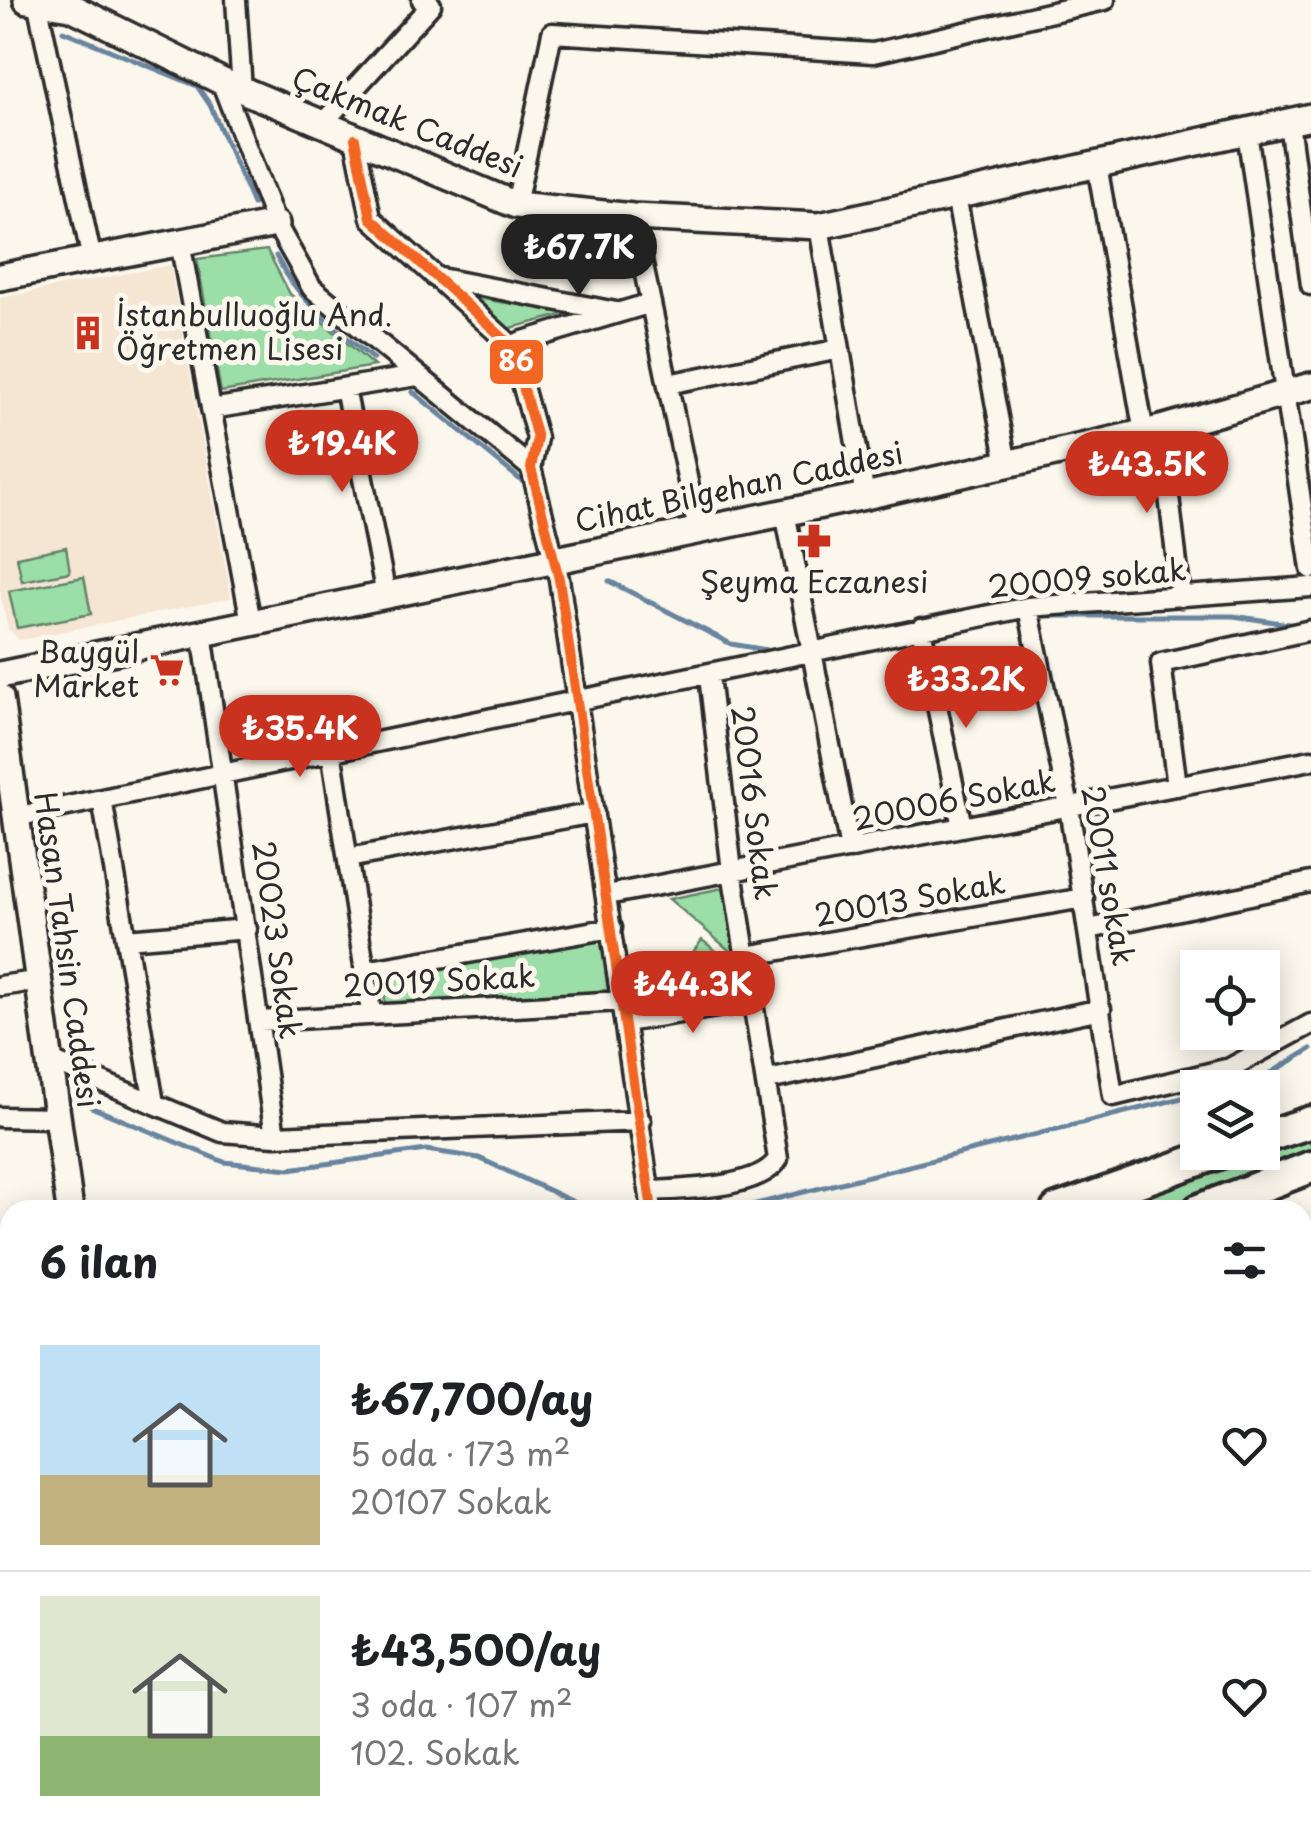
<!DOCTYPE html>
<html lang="tr">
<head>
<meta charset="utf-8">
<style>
	:root { --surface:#fff; --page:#f2f2f2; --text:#202124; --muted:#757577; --line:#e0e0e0; --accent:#c8321e }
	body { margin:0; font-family:"Playpen Sans",sans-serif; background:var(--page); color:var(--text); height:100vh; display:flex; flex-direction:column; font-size:38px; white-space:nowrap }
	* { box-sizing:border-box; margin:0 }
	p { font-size:32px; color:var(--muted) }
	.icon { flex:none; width:55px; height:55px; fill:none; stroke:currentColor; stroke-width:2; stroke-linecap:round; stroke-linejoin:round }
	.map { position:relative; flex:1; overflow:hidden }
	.panel { position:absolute; left:0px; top:1200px; width:1312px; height:642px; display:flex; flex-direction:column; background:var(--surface); border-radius:30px 30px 0 0; box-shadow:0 5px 25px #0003 }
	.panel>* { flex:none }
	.fabs { position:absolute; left:1180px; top:950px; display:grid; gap:20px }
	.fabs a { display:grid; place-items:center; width:100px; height:100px; border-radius:0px; background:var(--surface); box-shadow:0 5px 25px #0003; font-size:50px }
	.price { position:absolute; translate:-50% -85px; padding:0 22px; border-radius:35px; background:var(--accent); color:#fff; font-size:32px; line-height:65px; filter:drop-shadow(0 2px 5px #0008) }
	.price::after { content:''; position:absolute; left:50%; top:60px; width:30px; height:22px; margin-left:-15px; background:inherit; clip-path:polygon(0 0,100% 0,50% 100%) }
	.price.on { background:#222; color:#fff }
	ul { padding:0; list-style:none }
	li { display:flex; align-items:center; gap:30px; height:250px; padding:0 40px }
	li+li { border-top:2px solid var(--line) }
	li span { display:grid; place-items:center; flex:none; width:280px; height:200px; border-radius:0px; color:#555 }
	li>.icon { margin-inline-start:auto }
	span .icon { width:120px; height:120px; fill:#fffc; stroke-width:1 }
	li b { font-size:42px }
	h2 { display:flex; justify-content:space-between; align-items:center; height:120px; padding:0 40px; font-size:42px }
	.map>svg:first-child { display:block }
	.built { fill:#f5e5d3 }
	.green { fill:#9cdea8; stroke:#64846a; stroke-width:2.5 }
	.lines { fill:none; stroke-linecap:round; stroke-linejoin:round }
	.stream { stroke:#68849e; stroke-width:5 }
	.minor-casing { stroke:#2b2b2b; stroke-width:25 }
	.secondary-casing { stroke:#2b2b2b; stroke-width:32 }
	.trunk-casing { stroke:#2b2b2b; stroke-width:38 }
	.minor { stroke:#fbf7ec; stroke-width:18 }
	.secondary { stroke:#fbf7ec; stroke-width:25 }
	.trunk { stroke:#fbf7ec; stroke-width:30 }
	.bus-1-casing { stroke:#fbf7ec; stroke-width:18 }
	.bus-1 { stroke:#f26522; stroke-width:10 }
	.labels { text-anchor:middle; stroke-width:10; stroke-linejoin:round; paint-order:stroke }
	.street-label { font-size:30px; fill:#2b2b2b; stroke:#fbf7ec }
	.poi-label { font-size:30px; fill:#2b2b2b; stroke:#fbf7ec; text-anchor:start }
	.line-badge { stroke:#fbf7ec; stroke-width:4 }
	.badge-label { font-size:28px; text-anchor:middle; font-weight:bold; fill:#fff }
</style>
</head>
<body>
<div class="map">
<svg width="1311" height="1842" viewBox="0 0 1311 1842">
	<rect width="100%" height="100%" fill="#fbf7ec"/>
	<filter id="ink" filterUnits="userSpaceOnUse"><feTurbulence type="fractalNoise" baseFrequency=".01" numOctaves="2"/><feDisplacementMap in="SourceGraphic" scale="20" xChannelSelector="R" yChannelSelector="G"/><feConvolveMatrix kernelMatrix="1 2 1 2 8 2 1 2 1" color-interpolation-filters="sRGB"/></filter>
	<g filter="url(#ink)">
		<!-- built -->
		<path class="built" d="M170,265L231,598L20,640L8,629L0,591V298Z
			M395,1832L398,1842H158L156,1833Z"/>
		<!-- green -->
		<path class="green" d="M267,250L290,294L374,366L221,392L197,259Z
			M470,297L570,313L507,329Z
			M66,547L70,572L22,581L17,557Z
			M84,577L91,614L17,628L9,591Z
			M723,888L736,956L669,899Z
			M600,937L610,991L385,1003L383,975Z
			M702,940L734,965L740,991L661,1005L656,983L662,980L672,998L680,996L695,980L684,964Z
			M1311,1137V1153L1168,1210H1096Z
			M311,1832L391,1833L393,1842H300L298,1836Z"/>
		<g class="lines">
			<!-- stream -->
			<path class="stream" d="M63,31L197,86L210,105L253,204
				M276,256C298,301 334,327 373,359
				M413,392L523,482
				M609,581L731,644L767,650
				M1035,616H1233L1296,625
				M1223,1088L1266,1076L1311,1049
				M91,1107L224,1162L289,1169L426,1150L479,1158L591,1210
				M732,1210L1198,1094"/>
			<!-- minor casing -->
			<g class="minor-casing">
				<path id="minor" d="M236,0L242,90
					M37,1L92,260
					M221,81L276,224L312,288L531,468
					M1289,123L1311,285
					M321,125L431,5L422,0
					M1247,132L1311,569
					M355,139L371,218L512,346L537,438L531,468L559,579L652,1210
					M1097,165L1144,433
					M956,196L1007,464
					M516,205L552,33L873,53L1105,0
					M633,217L698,530
					M819,226L865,496
					M180,242L251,622
					M435,277L616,312
					M520,342L651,303
					M668,384L840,349
					M345,388L386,595
					M211,409L417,376
					M1161,429L1181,597
					M785,512L850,849
					M1028,607L1069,807L1113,1096L1230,1068L1311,1024
					M921,628L962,827
					M202,633L275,1136
					M331,750L371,1012
					M1177,786L1161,663L1311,630
					M102,799L154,1103
					M15,817L1028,607L1311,587
					M348,858L594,813
					M607,895L1311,760
					M1089,929L1311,882
					M126,939L247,929
					M746,956L1084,898
					M365,971L612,928
					M0,986L35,981
					M260,1021L622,1001
					M625,1022L754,1001
					M47,1059L222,1132L275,1136L641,1121
					M768,1080L1101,1009
					M0,1117L56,1118
					M650,1191C683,1189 760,1189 778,1159L732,871L709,676
					M0,1247H10
					M1302,1272L1311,1269
					M1302,1438L1311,1435
					M0,1459L10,1458
					M0,1549L10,1630
					M1302,1555L1311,1552
					M0,1737L10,1736
					M51,1832L53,1842
					M140,1832L143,1842
					M425,1832L428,1842
					M705,1832L706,1842
					M0,1841L31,1832
					M795,1842L800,1832
					M960,1842L966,1832"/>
			</g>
			<!-- secondary casing -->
			<g class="secondary-casing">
				<path id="secondary" d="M27,0L71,7L221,81L516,205L633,217L819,226L1311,117
					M0,277L276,224
					M0,675L865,496L1161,429L1311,386
					M0,698L70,1210"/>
			</g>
			<!-- trunk casing -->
			<g class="trunk-casing">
				<path id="trunk" d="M1262,1138L1311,1122
					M1057,1210L1221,1152
					M1199,1210L1311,1167
					M0,1288L10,1289
					M0,1335H10"/>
			</g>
			<!-- minor -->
			<use href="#minor" class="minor"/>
			<!-- secondary -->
			<use href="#secondary" class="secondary"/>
			<!-- trunk -->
			<use href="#trunk" class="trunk"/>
			<!-- bus-1 casing -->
			<g class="bus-1-casing">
				<path id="bus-1" d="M355,139L371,218L512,346L537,438L531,468L559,579L652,1210"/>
			</g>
			<!-- bus-1 -->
			<use href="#bus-1" class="bus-1"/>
		</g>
	</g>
	<!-- icons -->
	<defs>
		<g id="building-bare" transform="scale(2.7)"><path d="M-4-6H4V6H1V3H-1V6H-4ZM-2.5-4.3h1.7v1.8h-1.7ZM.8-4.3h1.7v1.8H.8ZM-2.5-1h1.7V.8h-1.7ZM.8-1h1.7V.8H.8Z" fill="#c8321e" stroke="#fbf7ec" stroke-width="2.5" paint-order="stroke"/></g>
		<g id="pharmacy-bare" transform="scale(2.7)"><path d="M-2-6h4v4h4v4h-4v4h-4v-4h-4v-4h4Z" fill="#c8321e" stroke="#fbf7ec" stroke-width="2.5" paint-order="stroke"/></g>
		<g id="supermarket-bare" transform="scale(2.7)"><path d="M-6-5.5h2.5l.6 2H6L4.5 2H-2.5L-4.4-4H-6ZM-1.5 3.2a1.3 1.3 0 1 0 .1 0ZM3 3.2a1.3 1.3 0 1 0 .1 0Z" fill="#c8321e" stroke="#fbf7ec" stroke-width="2.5" paint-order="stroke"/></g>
	</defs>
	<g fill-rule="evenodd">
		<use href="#building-bare" x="88" y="333"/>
		<use href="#pharmacy-bare" x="814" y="541"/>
		<use href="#supermarket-bare" x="167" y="670"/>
	</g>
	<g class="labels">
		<!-- street labels -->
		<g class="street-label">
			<text transform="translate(407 123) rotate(22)" y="10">Çakmak Caddesi</text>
			<text transform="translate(739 488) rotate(-12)" y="10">Cihat Bilgehan Caddesi</text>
			<text transform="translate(1087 579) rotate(-5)" y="10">20009 sokak</text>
			<text transform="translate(954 801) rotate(-11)" y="10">20006 Sokak</text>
			<text transform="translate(753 803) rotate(83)" y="10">20016 Sokak</text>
			<text transform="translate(1107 876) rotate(80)" y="10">20011 sokak</text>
			<text transform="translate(910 900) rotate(-10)" y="10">20013 Sokak</text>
			<text transform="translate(276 940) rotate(82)" y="10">20023 Sokak</text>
			<text transform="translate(66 950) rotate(82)" y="10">Hasan Tahsin Caddesi</text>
			<text transform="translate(439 982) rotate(-3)" y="10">20019 Sokak</text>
		</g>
		<!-- poi labels -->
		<g class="poi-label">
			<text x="116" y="326">İstanbulluoğlu And.<tspan x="116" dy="34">Öğretmen Lisesi</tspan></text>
			<text x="814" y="593" text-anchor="middle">Şeyma Eczanesi</text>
			<text x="139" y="663" text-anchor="end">Baygül<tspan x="139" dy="34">Market</tspan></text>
		</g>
	</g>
	<rect class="line-badge" x="488" y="338" width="57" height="48" rx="10" fill="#f26522"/>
	<g class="badge-label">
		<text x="516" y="371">86</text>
	</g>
</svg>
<div class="fabs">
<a><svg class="icon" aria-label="locate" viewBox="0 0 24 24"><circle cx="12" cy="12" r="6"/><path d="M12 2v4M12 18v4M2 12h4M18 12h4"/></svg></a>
<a><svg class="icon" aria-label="layers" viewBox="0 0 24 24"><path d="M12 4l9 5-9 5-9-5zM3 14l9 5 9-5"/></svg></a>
</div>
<b class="price on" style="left:579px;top:299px">₺67.7K</b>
<b class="price" style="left:342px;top:495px">₺19.4K</b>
<b class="price" style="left:1147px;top:516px">₺43.5K</b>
<b class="price" style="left:966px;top:731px">₺33.2K</b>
<b class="price" style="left:300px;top:780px">₺35.4K</b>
<b class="price" style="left:693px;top:1036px">₺44.3K</b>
<section class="panel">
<h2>6 ilan<svg class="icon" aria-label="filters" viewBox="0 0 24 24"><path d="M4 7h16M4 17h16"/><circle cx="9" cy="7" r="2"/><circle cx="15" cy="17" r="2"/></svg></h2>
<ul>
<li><span style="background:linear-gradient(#bfe0f5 65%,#c2b280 0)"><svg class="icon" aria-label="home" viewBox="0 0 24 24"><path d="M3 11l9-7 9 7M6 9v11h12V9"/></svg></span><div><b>₺67,700/ay</b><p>5 oda · 173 m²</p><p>20107 Sokak</p></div><svg class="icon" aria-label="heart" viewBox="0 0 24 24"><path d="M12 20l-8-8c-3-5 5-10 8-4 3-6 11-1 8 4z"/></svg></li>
<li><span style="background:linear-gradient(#dfe7d0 70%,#8fb573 0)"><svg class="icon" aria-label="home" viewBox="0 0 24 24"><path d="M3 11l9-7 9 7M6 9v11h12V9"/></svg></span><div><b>₺43,500/ay</b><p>3 oda · 107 m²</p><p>102. Sokak</p></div><svg class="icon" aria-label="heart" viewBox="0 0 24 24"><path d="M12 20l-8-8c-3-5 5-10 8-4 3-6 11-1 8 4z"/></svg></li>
</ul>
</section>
</div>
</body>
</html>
